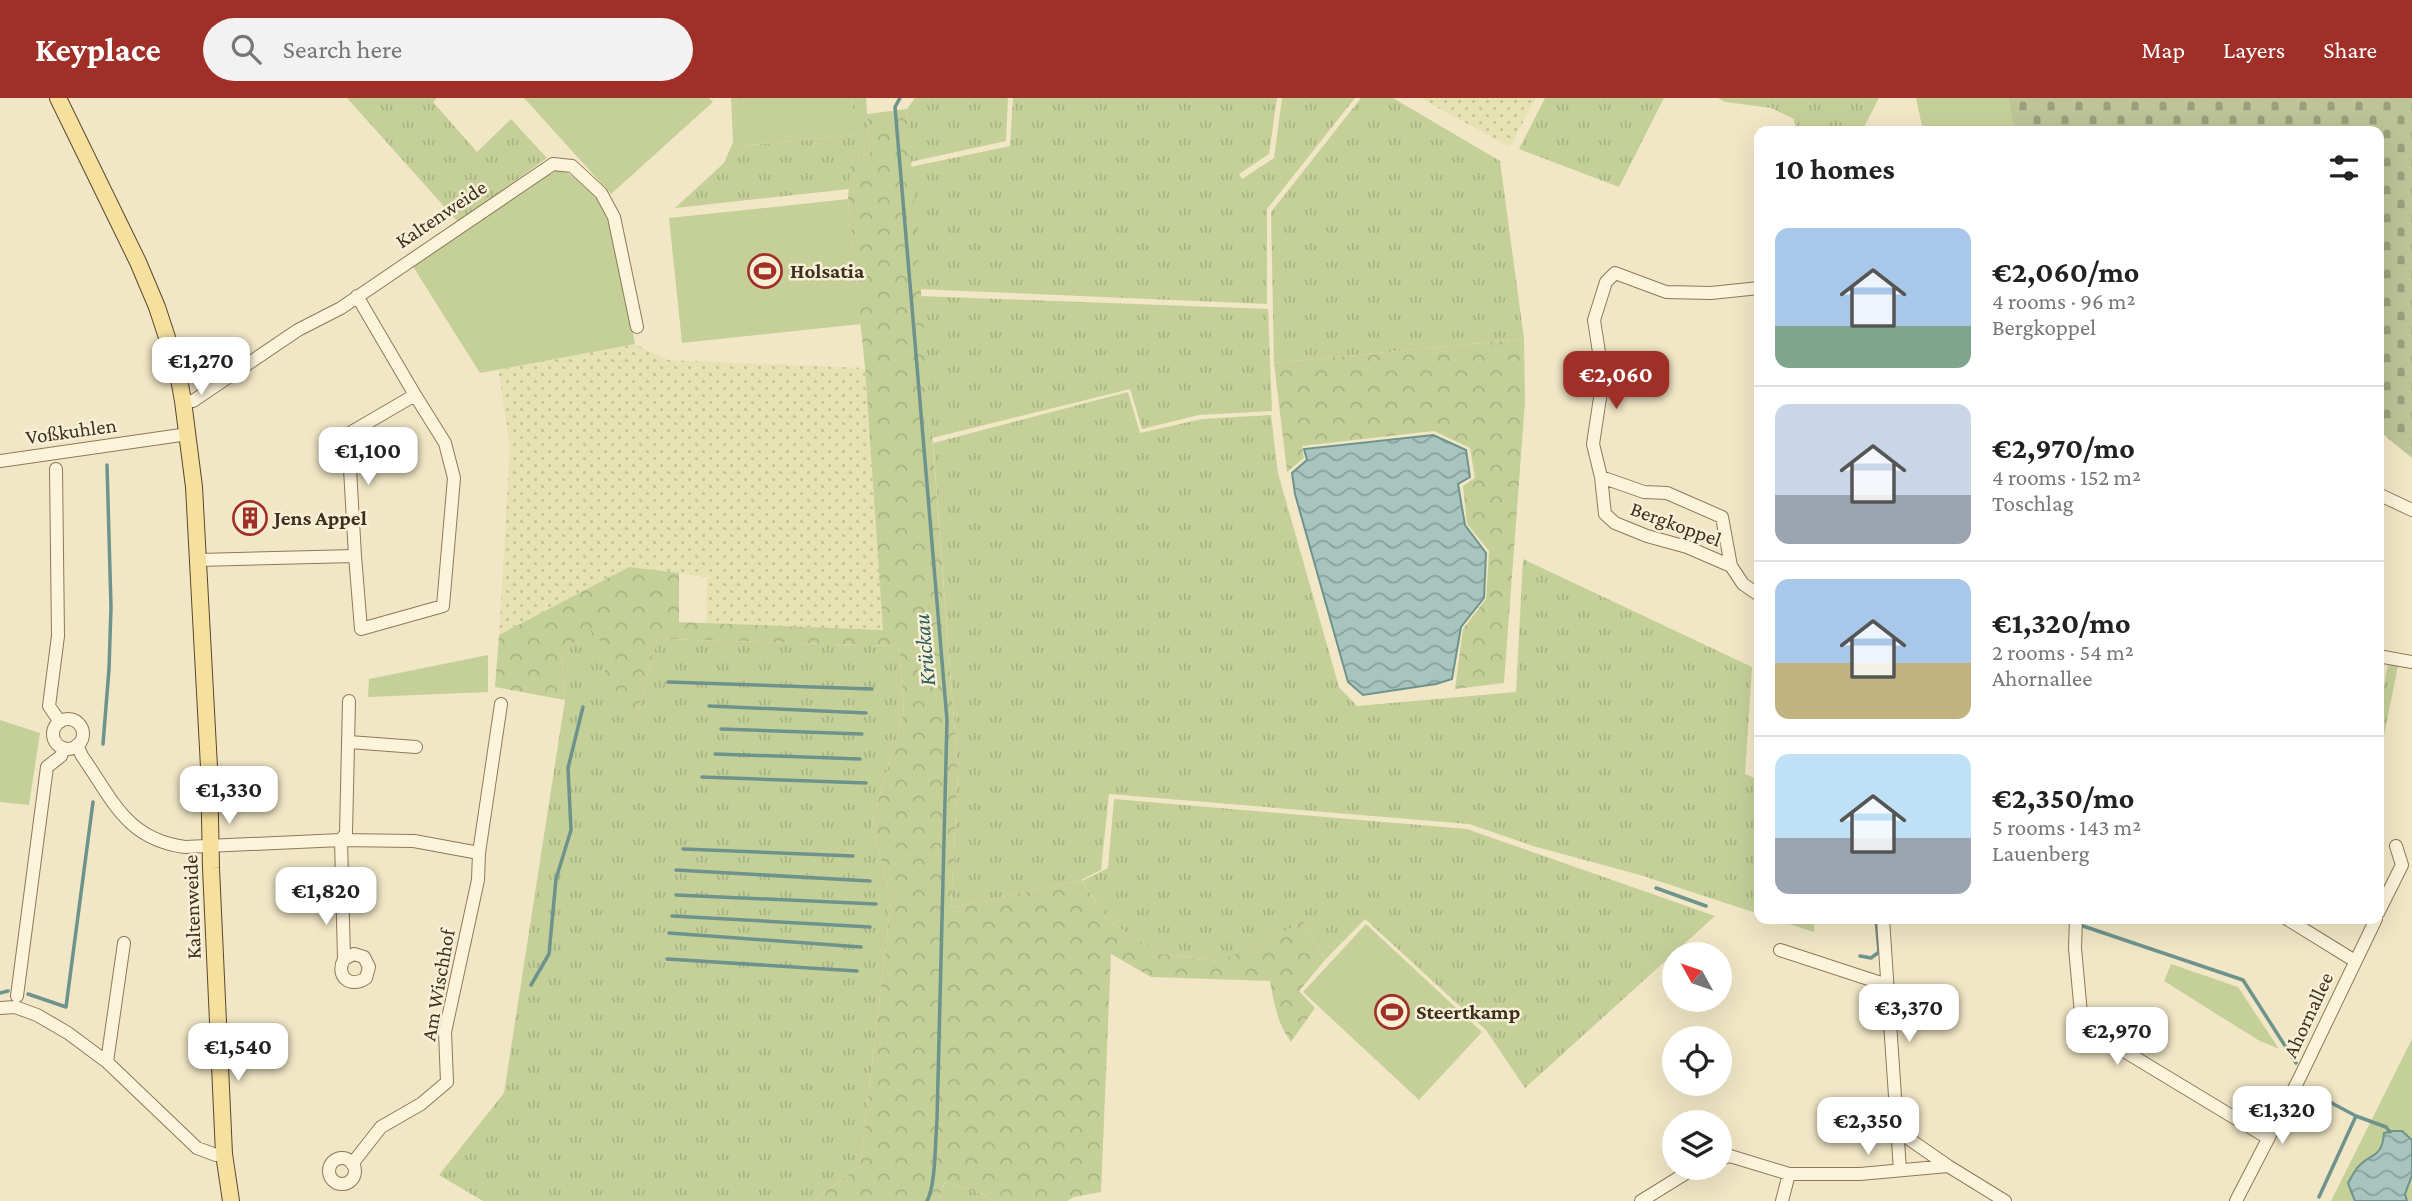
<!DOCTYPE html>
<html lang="en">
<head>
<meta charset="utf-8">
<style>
	:root { --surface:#fff; --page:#f2f2f2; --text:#222; --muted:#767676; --line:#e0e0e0; --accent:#9f2f27 }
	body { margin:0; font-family:"Crimson Pro",serif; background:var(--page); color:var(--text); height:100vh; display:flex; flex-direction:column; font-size:26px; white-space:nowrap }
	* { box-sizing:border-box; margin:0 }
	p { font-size:23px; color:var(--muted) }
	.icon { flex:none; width:38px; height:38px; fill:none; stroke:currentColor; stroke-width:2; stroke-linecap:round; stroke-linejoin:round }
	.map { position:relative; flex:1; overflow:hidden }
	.side { position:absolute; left:1754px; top:28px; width:630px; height:798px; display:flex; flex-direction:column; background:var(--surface); border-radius:14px; box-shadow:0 7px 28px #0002 }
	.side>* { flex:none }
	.needle { width:46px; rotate:310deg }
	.controls { position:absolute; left:1662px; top:844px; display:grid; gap:14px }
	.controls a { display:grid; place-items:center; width:70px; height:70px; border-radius:50%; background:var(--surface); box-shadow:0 7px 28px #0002; font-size:35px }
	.price { position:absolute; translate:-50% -60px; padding:0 16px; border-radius:14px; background:#fff; color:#222; font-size:23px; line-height:46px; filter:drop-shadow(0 2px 4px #0008) }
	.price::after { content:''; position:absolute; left:50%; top:42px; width:21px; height:16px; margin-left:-10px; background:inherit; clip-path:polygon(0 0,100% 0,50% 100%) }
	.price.on { background:var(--accent); color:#fff }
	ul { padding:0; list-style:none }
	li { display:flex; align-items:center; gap:21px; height:175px; padding:0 21px }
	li+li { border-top:2px solid var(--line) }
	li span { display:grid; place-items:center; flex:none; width:196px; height:140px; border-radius:14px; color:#555 }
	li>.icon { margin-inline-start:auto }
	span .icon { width:84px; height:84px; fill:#fffc; stroke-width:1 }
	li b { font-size:30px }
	h2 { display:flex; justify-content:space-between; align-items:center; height:84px; padding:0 21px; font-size:30px }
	header { display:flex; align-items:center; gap:42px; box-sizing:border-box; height:98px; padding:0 35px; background:var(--accent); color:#fff }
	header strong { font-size:33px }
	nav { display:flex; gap:38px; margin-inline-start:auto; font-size:24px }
	.search { width:490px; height:63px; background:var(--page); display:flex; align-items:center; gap:18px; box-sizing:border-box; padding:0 24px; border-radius:38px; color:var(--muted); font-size:26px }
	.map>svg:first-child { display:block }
	.farmland { fill:url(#farmland-dots) }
	.grass { fill:url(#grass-tufts) }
	.forest { fill:url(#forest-crowns) }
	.cemetery { fill:url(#cemetery-stones) }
	.green { fill:#c5d099 }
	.water { fill:url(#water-waves); stroke:#6e938d; stroke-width:2 }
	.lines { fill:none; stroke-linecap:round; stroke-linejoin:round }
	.stream { stroke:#6e938d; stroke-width:3.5 }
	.minor-casing { stroke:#8d795a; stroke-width:14 }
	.major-casing { stroke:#5b472f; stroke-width:18 }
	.minor { stroke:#fbf3da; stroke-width:12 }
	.major { stroke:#f5e09d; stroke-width:16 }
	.labels { text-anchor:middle; stroke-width:5; stroke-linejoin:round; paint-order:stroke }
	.street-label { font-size:21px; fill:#3d301f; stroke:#f7f0d6 }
	.poi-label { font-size:21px; font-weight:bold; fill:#3d301f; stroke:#f7f0d6; text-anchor:start }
	.water-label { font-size:23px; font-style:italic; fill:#2e5d5d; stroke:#f7f0d6 }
</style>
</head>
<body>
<header>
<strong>Keyplace</strong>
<div class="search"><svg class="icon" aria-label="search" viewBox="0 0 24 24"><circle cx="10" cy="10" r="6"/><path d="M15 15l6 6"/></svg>Search here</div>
<nav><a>Map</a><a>Layers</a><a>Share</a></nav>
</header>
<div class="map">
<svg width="2412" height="1103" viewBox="0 0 2412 1103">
	<defs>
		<pattern id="farmland-dots" width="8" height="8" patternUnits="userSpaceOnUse" patternTransform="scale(1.75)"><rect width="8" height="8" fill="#e7e2b3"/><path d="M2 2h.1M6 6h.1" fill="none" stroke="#c7c29a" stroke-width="1.8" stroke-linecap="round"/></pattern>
		<pattern id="grass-tufts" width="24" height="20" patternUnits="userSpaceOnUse" patternTransform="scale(1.75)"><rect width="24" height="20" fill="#c5d099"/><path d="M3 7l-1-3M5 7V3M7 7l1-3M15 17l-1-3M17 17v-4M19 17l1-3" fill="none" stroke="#aab383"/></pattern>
		<pattern id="forest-crowns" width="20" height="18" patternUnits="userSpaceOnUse" patternTransform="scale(1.75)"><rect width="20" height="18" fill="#c5d099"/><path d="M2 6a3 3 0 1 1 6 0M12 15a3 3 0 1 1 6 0" fill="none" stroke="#aab383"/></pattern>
		<pattern id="cemetery-stones" width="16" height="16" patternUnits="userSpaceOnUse" patternTransform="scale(1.75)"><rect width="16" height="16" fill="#bcc498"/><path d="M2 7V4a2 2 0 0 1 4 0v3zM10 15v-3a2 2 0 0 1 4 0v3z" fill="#9aa07b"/></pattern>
		<pattern id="water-waves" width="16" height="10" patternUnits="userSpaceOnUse" patternTransform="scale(1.75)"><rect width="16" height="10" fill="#a8c4be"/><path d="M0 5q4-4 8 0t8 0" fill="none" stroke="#8aa09a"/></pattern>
	</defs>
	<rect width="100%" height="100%" fill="#f1e7c6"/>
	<!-- farmland -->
	<path class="farmland" d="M1420,0H1536L1510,49Z
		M635,246L668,262L865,270L883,532L706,526L707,479L630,469L499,537L510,348L498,271Z"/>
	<!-- grass -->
	<path class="grass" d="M347,0H437L433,4L477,54L511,21L547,60L458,124Z
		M731,0H736L741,48L855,37L852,0H866L870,55L851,58L849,91L675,110L724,65L733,44Z
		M915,0H1008L1006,43L910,64L907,11Z
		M1013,0H1277L1269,56L1239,76L1242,81L1274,60L1282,0H1355L1267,111V206L918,191L910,69L1010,48Z
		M1361,0H1393L1500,63L1524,241L1274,265L1271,114Z
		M1545,0H1664L1619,89L1519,51Z
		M1718,0H1879L1862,33H1796L1794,21L1771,10L1725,4Z
		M920,198L1268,211L1272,313L1199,317L1142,331L1130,291L932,340Z
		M1128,294L1140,335L1202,321L1271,317L1278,375L1339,589L1357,608L1516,594L1523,461L1752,569L1745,676L1759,682V816L1640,777L1533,748L1469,726L1109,696L1101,772L1081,782L951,810L958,674L933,345Z
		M591,531L608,553L637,618L657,541L899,548L904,614L872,724L891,804L860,1068L813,1103H483L439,1077L504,995L565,602L561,555Z
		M2388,566L2398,568L2382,647H2378V619Z
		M1114,701L1467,731L1715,818L1525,990L1486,932L1365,821L1325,862L1303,823L1273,840L1220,863L1158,855L1110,824L1082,783L1108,770Z
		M1773,821H1814V834Z
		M945,1084L985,1097L993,1103H938Z"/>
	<!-- forest -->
	<path class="forest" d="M907,11L958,674L951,810L1081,782L1110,824L1158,855L1219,863L1273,840L1303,823L1325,862L1299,893L1315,910L1291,944C1277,925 1274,905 1270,883L1151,879L1111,856L1101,1094L1074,1099L1067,1103H993L985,1097L945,1084L938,1103H813L860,1068L891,804L872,724L904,614L899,548L657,541L637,618L604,579L608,553L591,532L561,555L565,602L495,589L499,537L629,469L679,475V524L883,532L865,270L848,101L851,58L870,55L867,16Z
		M1524,241L1525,304L1504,585L1455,591L1463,531L1486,501L1489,453L1467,426L1463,388L1475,380L1470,350L1434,333L1302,348L1304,360L1287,374L1274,265Z"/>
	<!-- cemetery -->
	<path class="cemetery" d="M2008,0H2412V360L2378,332V33H2015Z"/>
	<!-- green -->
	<path class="green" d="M524,0H709L713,4L611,96Z
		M736,0H852L856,37L740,48Z
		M1916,0H2008L2015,33H1923Z
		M561,71C573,79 587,87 596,98C619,125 628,209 635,246L480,275L412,167L542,80Z
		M848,101L861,226L682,245L669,120Z
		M488,557V594L368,599L369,581Z
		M0,622L40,635L29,707L0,704Z
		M1366,826L1482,934L1419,1002L1303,894Z
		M2171,866L2238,889L2279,951L2258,942L2164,883Z
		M2412,941V1103H2331Z"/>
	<!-- water -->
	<path class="water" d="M1433,337L1466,352L1470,379L1458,386L1465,427L1486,455L1484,500L1461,529L1452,581L1436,586L1363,597L1348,584L1295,396L1292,375L1307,362L1304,351Z
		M2393,1033H2402L2412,1042V1077L2405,1096L2407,1103H2355L2348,1085C2351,1080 2354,1074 2357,1070C2371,1054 2382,1061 2384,1035Z"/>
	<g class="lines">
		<!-- stream -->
		<path class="stream" d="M900,0L895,9L947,622L937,1022C935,1044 936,1086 927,1103
			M668,584L872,591
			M709,608L866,615
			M721,631L862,636
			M103,646L109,571L111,509L107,367
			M715,656L860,661
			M702,679L866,685
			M683,751L853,758
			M676,772L870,783
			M1656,790L1706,808
			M676,797L876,806
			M672,818L870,829
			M2065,821L2073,824
			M2080,827L2243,882L2296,965
			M669,835L861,849
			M1860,858L1871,860L1879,854L1876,821
			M667,861L857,873
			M531,887L549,856L556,781L571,732L568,670L583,609
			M0,895L8,893
			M28,896L66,909L93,704
			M2311,994L2356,1018L2319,1099
			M2356,1018L2386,1029L2390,1034"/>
		<!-- minor casing -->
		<g class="minor-casing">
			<path id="minor" d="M1759,190L1711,195L1666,194L1615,175L1606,184L1594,222L1603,280L1593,346L1601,379L1605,416L1615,425L1647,438L1687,449L1731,468L1743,486L1759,497
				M183,303H193L298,232L341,210L553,66L572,68L601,95L614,119L637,229
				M0,363L188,336
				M56,371L58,538L49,608L60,624
				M1601,379L1644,394L1667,395L1722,419L1731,468
				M2378,396L2412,412
				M355,458L361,531L443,508L454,380L445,345L415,297
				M198,462L355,458L348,336L415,297L357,198
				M2378,558L2412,564
				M349,603L346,735L341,742L414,743L479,755
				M53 636a15 15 0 1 1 30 0a15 15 0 1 1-30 0Z
				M349,644L416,649
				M77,647L82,658C113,702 126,741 185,749L341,742L344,861C335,878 350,891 366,880L369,869L364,859L354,856L344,861
				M2378,815L2402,767L2396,748
				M1883,821L1900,1072
				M2076,821L2075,850L2081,916L2096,936L2268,1040
				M2287,821L2355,863
				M1780,852L1887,887
				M17,898L47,669L61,658L64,650
				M0,910L15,909L37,917L68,935L107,964L197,1050L216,1057L224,1056
				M107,964L124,845
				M1899,1034L1948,1068L2005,1103
				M329 1073a13 13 0 1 1 26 0a13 13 0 1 1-26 0Z
				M1720,1061L1730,1058L1789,1076H1860L1948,1068
				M352,1066L381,1029L421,1006L447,984L445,934L478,782L479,755L501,606
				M1641,1103L1696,1069
				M1782,1103L1789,1076
				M2236,1103L2300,979L2376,821"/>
		</g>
		<!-- major casing -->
		<g class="major-casing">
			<path id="major" d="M58,0L138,164L157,209L177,270L183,303L194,389L209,669L211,770L224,1056L231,1103"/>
		</g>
		<!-- minor -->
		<use href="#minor" class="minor"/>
		<!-- major -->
		<use href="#major" class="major"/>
	</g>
	<!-- icons -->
	<defs>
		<g id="stadium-ring" transform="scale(1.75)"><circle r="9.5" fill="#f7f0d6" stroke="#9f2f27" stroke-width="1.5"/><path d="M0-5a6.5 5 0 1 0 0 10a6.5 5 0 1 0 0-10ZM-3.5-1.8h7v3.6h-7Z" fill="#9f2f27"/></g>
		<g id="building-ring" transform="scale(1.75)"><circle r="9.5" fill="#f7f0d6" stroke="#9f2f27" stroke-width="1.5"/><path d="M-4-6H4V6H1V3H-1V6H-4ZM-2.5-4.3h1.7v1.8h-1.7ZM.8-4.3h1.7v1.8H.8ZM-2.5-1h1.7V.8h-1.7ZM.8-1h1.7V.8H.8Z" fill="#9f2f27"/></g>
	</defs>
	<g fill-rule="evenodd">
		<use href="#stadium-ring" x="765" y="173"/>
		<use href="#building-ring" x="250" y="420"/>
		<use href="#stadium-ring" x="1392" y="914"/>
	</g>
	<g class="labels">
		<!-- street labels -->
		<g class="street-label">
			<text transform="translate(441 116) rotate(-34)" y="7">Kaltenweide</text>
			<text transform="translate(71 333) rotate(-8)" y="7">Voßkuhlen</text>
			<text transform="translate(1676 426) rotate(20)" y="7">Bergkoppel</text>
			<text transform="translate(192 809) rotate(-92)" y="7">Kaltenweide</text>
			<text transform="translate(438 887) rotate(-80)" y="7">Am Wischhof</text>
			<text transform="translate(2308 917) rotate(-65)" y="7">Ahornallee</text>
		</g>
		<!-- poi labels -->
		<g class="poi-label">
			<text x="790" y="180">Holsatia</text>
			<text x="274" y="427">Jens Appel</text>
			<text x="1416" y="921">Steertkamp</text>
		</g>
		<!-- water labels -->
		<g class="water-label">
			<text transform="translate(924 552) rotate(-95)" y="8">Krückau</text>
		</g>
	</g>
</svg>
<div class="controls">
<a><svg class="needle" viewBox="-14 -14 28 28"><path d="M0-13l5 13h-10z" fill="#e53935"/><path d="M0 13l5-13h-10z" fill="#767676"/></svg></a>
<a><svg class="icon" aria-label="locate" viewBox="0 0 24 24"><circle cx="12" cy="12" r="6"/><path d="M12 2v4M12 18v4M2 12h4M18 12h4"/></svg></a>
<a><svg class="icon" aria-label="layers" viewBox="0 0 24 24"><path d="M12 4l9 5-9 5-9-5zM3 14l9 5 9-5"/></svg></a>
</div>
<b class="price" style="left:201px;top:299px">€1,270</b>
<b class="price on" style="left:1616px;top:313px">€2,060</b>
<b class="price" style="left:368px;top:389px">€1,100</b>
<b class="price" style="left:229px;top:728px">€1,330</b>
<b class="price" style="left:326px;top:829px">€1,820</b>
<b class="price" style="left:1909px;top:946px">€3,370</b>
<b class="price" style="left:2117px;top:969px">€2,970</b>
<b class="price" style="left:238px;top:985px">€1,540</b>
<b class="price" style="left:2282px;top:1048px">€1,320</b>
<b class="price" style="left:1868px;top:1059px">€2,350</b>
<section class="side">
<h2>10 homes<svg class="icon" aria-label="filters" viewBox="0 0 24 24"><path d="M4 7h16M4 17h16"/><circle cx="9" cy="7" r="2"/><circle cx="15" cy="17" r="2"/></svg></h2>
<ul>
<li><span style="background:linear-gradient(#a9c7e8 70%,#7fa58c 0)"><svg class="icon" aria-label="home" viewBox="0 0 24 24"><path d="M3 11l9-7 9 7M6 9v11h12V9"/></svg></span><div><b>€2,060/mo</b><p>4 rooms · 96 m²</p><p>Bergkoppel</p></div></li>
<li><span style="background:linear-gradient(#c9d6e8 65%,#9aa5b1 0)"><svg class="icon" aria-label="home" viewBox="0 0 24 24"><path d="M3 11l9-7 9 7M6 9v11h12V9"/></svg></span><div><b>€2,970/mo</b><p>4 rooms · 152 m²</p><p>Toschlag</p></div></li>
<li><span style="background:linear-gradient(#a9c7e8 60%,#c2b280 0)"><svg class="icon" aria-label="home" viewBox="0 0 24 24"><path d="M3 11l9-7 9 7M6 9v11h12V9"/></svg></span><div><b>€1,320/mo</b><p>2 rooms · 54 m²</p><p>Ahornallee</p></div></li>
<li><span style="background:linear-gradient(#bfe0f5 60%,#9aa5b1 0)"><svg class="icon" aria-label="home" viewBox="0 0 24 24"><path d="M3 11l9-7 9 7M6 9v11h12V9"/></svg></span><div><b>€2,350/mo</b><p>5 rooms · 143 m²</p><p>Lauenberg</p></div></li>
</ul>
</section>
</div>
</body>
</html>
